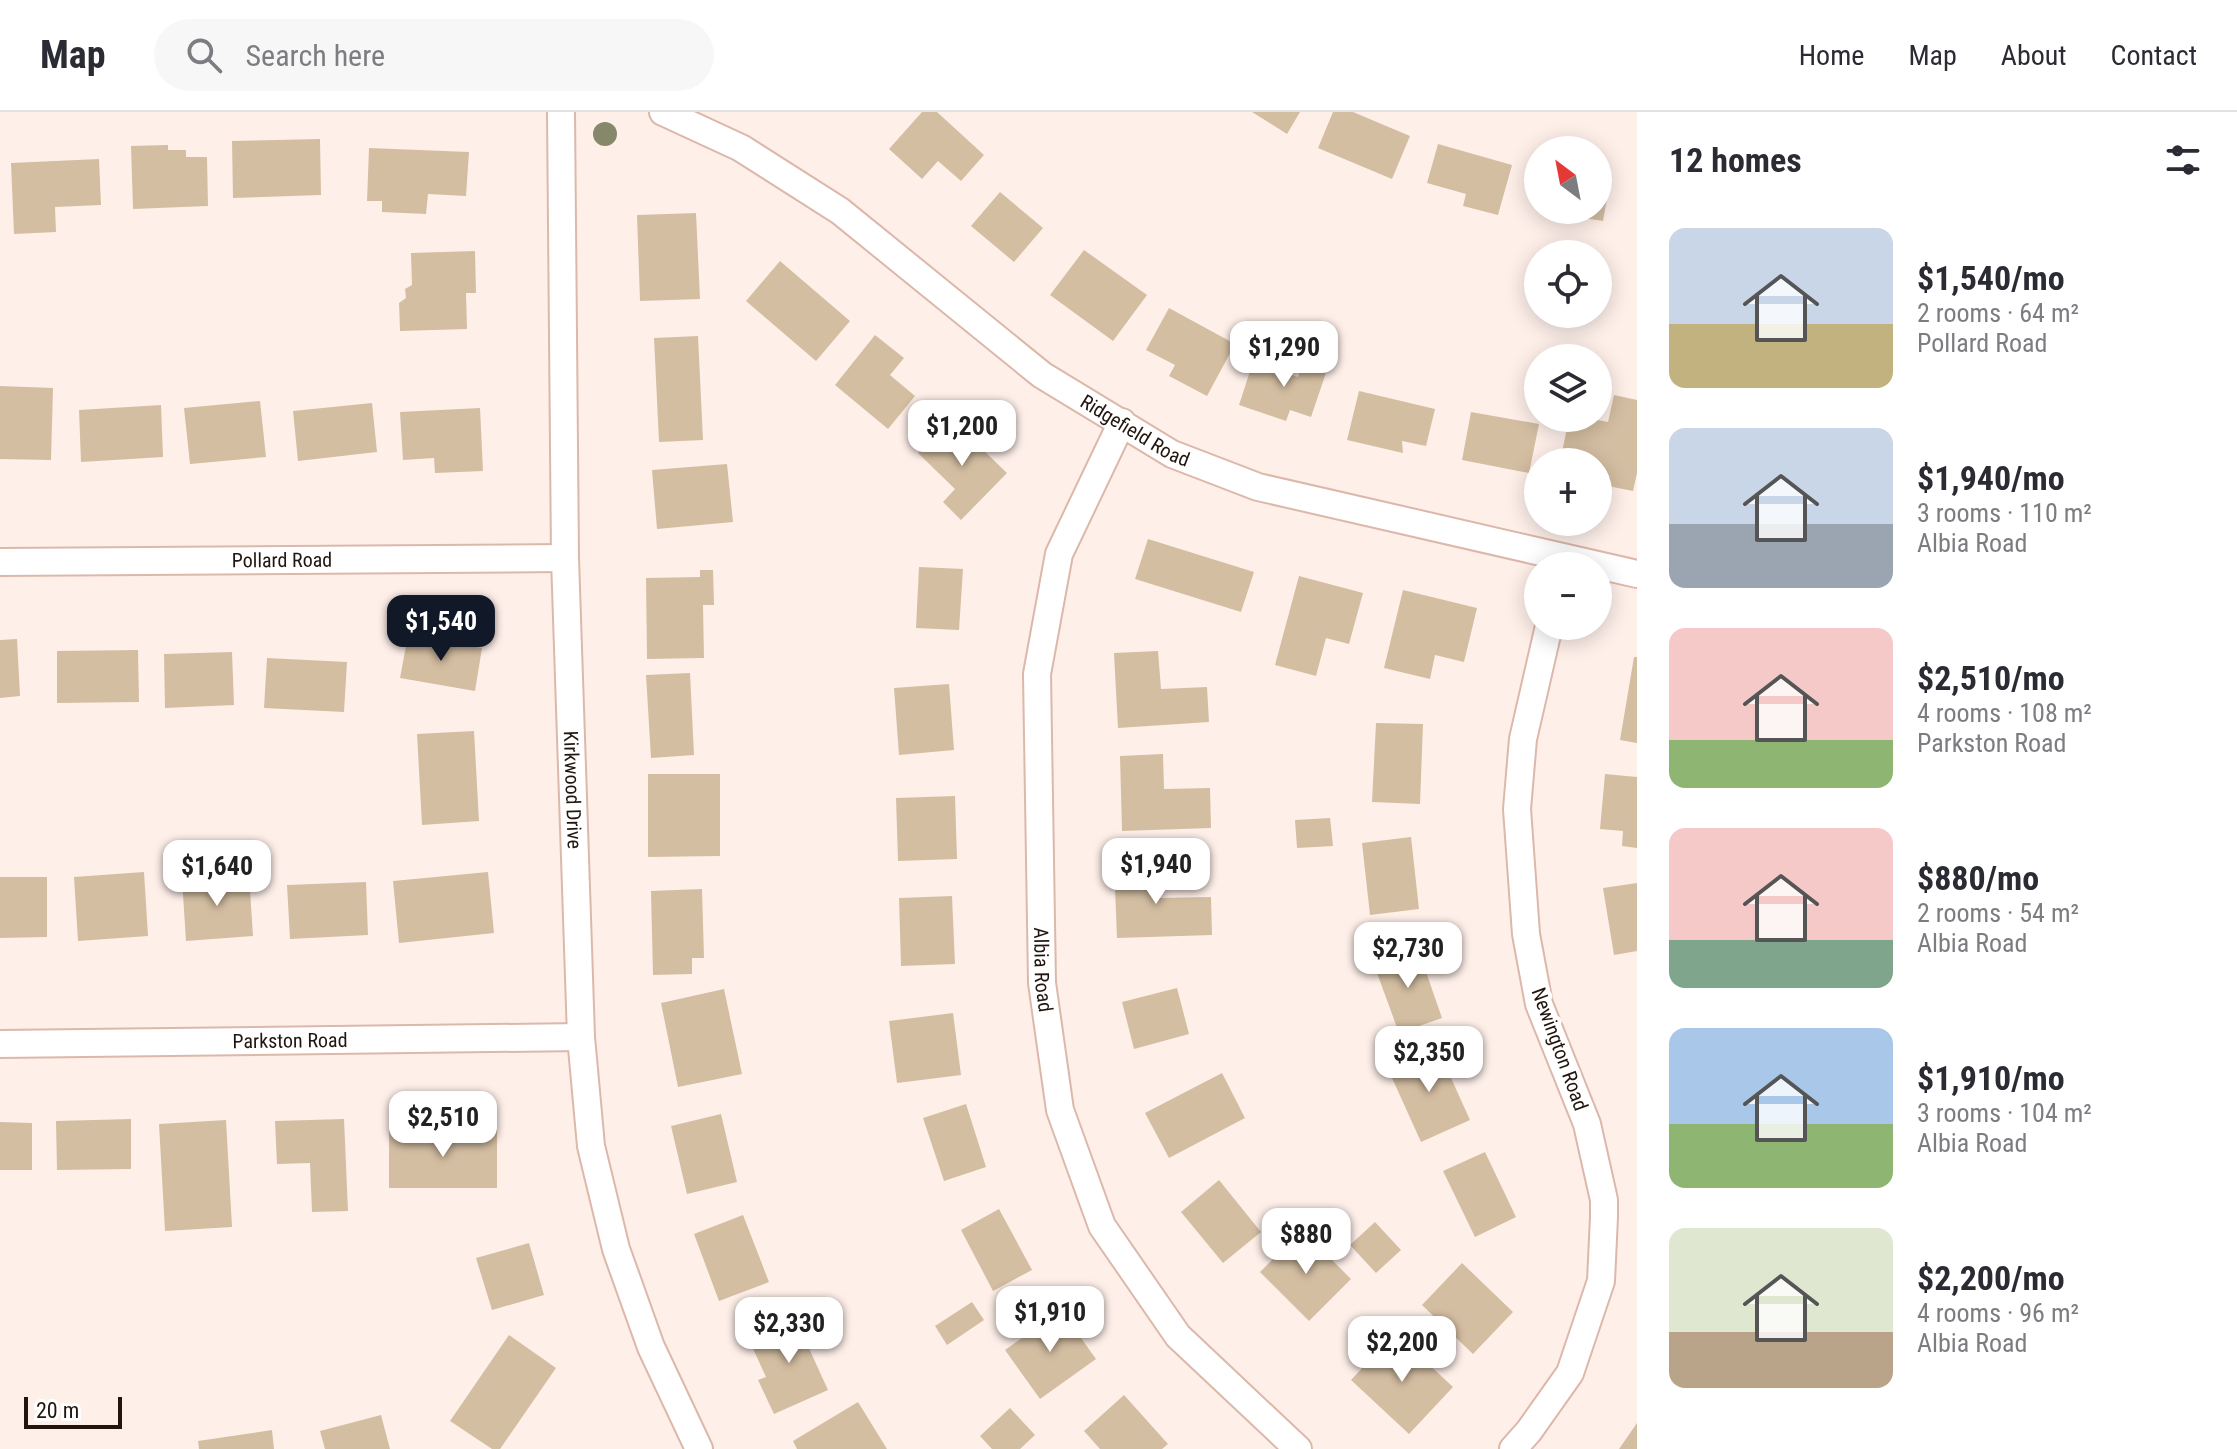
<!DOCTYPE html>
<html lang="en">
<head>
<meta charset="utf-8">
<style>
	:root { --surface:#fff; --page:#f7f7f7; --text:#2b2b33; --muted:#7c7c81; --line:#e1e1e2; --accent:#111827 }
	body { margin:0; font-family:"Roboto Condensed",sans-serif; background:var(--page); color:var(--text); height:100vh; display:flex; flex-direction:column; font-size:30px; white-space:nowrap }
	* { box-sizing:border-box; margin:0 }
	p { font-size:26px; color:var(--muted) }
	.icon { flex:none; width:44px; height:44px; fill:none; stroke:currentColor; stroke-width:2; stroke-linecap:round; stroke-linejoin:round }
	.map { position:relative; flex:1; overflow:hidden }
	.details { display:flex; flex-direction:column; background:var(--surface); width:600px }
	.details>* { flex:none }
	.needle { width:52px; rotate:328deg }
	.controls { position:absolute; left:1524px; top:24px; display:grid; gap:16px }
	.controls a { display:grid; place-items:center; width:88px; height:88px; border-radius:50%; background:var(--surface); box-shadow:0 4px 20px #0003; font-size:40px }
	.scale { position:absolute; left:24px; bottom:20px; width:98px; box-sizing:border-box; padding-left:8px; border:4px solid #21150f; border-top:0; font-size:22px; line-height:28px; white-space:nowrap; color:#21150f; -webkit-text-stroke:6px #fff; paint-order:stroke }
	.price { position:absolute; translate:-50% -68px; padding:0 18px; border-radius:16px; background:#fff; color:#222; font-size:26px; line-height:52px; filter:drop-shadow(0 2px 4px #0008) }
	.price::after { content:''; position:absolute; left:50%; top:48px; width:24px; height:18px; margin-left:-12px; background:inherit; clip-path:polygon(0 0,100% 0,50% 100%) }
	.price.current { background:var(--accent); color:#fff }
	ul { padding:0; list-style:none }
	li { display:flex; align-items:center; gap:24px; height:200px; padding:0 32px }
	li span { display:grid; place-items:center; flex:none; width:224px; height:160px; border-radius:16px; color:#555 }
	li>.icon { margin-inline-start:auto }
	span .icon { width:96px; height:96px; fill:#fffc; stroke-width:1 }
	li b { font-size:34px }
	h2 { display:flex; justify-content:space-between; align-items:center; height:96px; padding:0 32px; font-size:34px }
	header { display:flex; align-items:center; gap:48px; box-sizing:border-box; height:112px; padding:0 40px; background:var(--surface); border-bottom:2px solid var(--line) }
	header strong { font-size:38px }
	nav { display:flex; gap:44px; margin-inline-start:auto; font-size:28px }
	.search { width:560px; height:72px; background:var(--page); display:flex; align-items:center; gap:20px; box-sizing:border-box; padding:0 28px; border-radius:44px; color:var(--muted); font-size:30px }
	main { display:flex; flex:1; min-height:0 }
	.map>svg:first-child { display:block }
	.building { fill:#d4bea2 }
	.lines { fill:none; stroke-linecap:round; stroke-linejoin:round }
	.minor-casing { stroke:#dcb8aa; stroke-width:30 }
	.minor { stroke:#fff; stroke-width:26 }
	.tree { fill:#868869 }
	.labels { text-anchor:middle; stroke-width:8; stroke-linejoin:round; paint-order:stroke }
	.street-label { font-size:20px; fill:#21150f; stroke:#fff }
</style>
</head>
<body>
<header>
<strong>Map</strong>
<div class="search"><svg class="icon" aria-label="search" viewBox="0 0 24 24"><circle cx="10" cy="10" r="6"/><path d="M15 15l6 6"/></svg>Search here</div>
<nav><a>Home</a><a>Map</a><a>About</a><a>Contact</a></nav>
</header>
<main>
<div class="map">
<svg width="1637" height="1337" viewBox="0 0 1637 1337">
	<rect width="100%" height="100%" fill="#feefe9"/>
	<!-- building -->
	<path class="building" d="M922,0H937L984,43L961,69L938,49L922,67L889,37Z
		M1252,0H1300L1287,22Z
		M1333,0H1353L1410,24L1392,67L1318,36Z
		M320,27L321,83L233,86L232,29Z
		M1438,32L1512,53L1498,103L1463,94L1466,82L1427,71Z
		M168,33V38H186V45H207L208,94L133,97L131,34Z
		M369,36L469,40L466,84L428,82L426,102L382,100V89H367Z
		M99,47L101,93L55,95L56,120L14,122L11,51Z
		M1598,68L1610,70L1603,109L1546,100L1598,98Z
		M1000,80L1043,116L1014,150L971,114Z
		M696,101L700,187L640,189L637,103Z
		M1084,138L1147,183L1113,229L1050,183Z
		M475,139L476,181H466L467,217L400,219L399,191L406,186L405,177L412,173L411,141Z
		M780,149L850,209L816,249L746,189Z
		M1169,196L1235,232L1207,284L1169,264L1175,253L1146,238Z
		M875,223L904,246L890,263L915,284L888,317L835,273Z
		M698,224L703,328L659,330L654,226Z
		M1305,244L1329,252L1311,305L1290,298L1286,309L1239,293L1253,250L1298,265Z
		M0,274L53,276L51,348L0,347Z
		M1359,279L1435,297L1426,334L1402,329L1403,341L1347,328Z
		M1614,283L1637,288V361L1633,379L1598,372V350L1561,345L1569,306H1587L1608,310Z
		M260,289L266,345L190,352L184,296Z
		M372,291L377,340L298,349L293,299Z
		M161,293L163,345L81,350L79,298Z
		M480,296L483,359L435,361L434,346L403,348L400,300Z
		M1471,300L1539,312L1529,361L1462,348Z
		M951,307L1007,361L961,408L943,390L955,377L918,341Z
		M727,352L733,410L657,417L652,358Z
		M1148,427L1254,460L1241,500L1135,467Z
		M919,455L963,457L959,518L916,516Z
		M700,458H713L714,493H703L704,546L647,547L646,466L700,465Z
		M1299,464L1363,481L1349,532L1326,526L1316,564L1275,553Z
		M1403,478L1477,496L1464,550L1435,543L1430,567L1384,556Z
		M408,523L482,536L475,579L400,566Z
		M17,527L20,584L0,586V528Z
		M138,538L139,590L57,591V539Z
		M1158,539L1161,577L1207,575L1209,610L1118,616L1114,541Z
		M232,540L234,593L165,596L164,542Z
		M1634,545H1637V631L1620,628Z
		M267,546L347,550L344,600L264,596Z
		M690,561L694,643L651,646L646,563Z
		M949,572L954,638L899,643L894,576Z
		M1376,611L1423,612L1420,692L1372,690Z
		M474,619L479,709L422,713L417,622Z
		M1163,642L1164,677L1210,676L1211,716L1122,719L1120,644Z
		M648,662H720V744L648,745Z
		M1605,662L1637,665V736L1622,734L1623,719L1600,717Z
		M955,684L957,747L898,749L896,686Z
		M1330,706L1333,734L1297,736L1295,708Z
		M1411,725L1419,797L1370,803L1362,731Z
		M1159,749L1160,786L1211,785L1212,823L1117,826L1114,751Z
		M144,760L148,824L78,829L74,765Z
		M488,760L494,821L399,831L393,769Z
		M249,763L253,824L186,829L182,767Z
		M0,765H47V825L0,826Z
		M366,770L368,823L290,827L287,773Z
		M1637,771V839L1614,843L1603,776Z
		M702,777L704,846H692V862L653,863L651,779Z
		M952,784L955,852L901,854L899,786Z
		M1417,834L1442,906L1399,921L1373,850Z
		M1177,876L1189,922L1134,937L1122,890Z
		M724,877L742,962L678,975L661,891Z
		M953,901L961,963L897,971L889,909Z
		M1437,935L1470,1008L1421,1030L1388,957Z
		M1222,961L1245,1006L1169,1046L1145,1001Z
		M966,992L986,1055L944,1069L923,1006Z
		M721,1002L737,1070L687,1082L671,1014Z
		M131,1007V1057L57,1058L56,1009Z
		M344,1007L348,1099L312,1100L310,1051L277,1052L275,1009Z
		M226,1008L232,1115L165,1119L159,1012Z
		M0,1010L32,1011V1058H0Z
		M497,1017V1076H389V1018Z
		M1485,1040L1516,1105L1475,1125L1443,1059Z
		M1219,1068L1261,1120L1223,1151L1181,1100Z
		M999,1097L1032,1158L993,1179L961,1118Z
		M743,1103L769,1170L719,1189L694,1122Z
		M1375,1110L1401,1138L1376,1161L1350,1133Z
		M1302,1118L1351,1167L1309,1209L1260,1160Z
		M529,1131L544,1183L492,1198L476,1146Z
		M1462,1151L1513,1200L1473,1242L1422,1193Z
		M972,1190L984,1208L947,1233L935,1214Z
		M1061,1198L1096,1247L1040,1287L1005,1238Z
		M809,1203L819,1227L807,1232L828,1278L774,1302L758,1268L766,1265L750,1230Z
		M1395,1221L1453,1275L1409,1322L1351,1268Z
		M509,1223L556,1256L500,1337H492L450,1309Z
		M1124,1283L1168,1332L1162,1337H1100L1084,1319Z
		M858,1290L887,1337H797L793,1329Z
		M1010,1296L1035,1323L1020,1337H992L980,1324Z
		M381,1303L390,1337H325L320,1319Z
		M1637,1311V1337H1619Z
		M272,1318L274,1337H199L198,1329Z"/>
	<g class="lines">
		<!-- minor casing -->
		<g class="minor-casing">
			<g id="minor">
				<path id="s1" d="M561,0L565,446L581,925L591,1034L616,1137L651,1235L699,1337"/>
				<path id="s2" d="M663,0L741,36L840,99L1042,263L1172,342L1258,375L1637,462"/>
				<path id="s3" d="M1122,310L1059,442L1037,562L1042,871L1060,998L1102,1114L1178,1224L1298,1337"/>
				<path id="s4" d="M0,450L565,446"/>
				<path id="s5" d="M0,932L581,925"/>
				<path d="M1513,1337L1529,1319L1570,1261L1601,1169L1604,1105V1088L1587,1012L1539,892L1526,822L1517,697L1523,627L1549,514"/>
			</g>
		</g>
		<!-- minor -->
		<use href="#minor" class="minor"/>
	</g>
	<!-- trees -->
	<circle class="tree" cx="605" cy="22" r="12"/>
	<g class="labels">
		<!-- street labels -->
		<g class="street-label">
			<text dy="7" stroke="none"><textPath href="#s2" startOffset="572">Ridgefield Road</textPath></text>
			<text dy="7" stroke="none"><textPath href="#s4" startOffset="282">Pollard Road</textPath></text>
			<text dy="7" stroke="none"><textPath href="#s1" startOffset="678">Kirkwood Drive</textPath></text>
			<text dy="7" stroke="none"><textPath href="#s3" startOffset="564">Albia Road</textPath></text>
			<text dy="7" stroke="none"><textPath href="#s5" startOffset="290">Parkston Road</textPath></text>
			<text transform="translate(1560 937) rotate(70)" y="7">Newington Road</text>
		</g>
	</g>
</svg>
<div class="controls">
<a><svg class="needle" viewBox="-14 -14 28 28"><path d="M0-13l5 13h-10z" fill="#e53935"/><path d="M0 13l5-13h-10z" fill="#7c7c81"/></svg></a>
<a><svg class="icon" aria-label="locate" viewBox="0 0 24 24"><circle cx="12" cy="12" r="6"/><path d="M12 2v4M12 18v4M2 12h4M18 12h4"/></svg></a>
<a><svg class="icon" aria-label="layers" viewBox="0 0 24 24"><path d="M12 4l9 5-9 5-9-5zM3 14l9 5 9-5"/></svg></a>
<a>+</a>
<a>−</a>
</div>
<div class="scale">20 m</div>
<b class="price" style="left:1284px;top:277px">$1,290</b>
<b class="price" style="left:962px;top:356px">$1,200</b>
<b class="price current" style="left:441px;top:551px">$1,540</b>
<b class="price" style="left:1156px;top:794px">$1,940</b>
<b class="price" style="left:217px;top:796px">$1,640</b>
<b class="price" style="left:1408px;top:878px">$2,730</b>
<b class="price" style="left:1429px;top:982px">$2,350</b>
<b class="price" style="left:443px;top:1047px">$2,510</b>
<b class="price" style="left:1306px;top:1164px">$880</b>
<b class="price" style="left:1050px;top:1242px">$1,910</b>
<b class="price" style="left:789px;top:1253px">$2,330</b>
<b class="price" style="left:1402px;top:1272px">$2,200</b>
</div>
<section class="details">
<h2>12 homes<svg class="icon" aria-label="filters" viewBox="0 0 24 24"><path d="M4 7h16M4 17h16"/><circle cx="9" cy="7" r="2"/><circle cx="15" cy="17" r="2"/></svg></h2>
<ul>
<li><span style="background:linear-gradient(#c9d6e8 60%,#c2b280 0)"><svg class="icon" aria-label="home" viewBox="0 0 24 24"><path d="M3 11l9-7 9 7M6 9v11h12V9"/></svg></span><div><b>$1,540/mo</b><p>2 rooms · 64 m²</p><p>Pollard Road</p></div></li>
<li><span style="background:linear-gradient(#c9d6e8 60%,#9aa5b1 0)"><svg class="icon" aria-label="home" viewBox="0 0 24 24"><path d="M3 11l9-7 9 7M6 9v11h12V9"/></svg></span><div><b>$1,940/mo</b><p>3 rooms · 110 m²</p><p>Albia Road</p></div></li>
<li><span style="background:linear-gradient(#f6c9c9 70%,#8fb573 0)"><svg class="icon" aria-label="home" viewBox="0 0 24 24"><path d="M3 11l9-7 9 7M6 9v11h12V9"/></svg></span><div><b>$2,510/mo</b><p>4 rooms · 108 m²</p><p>Parkston Road</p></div></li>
<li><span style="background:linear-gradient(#f6c9c9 70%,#7fa58c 0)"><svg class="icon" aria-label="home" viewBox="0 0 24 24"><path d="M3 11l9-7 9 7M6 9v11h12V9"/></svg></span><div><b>$880/mo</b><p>2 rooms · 54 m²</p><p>Albia Road</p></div></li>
<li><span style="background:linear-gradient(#a9c7e8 60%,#8fb573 0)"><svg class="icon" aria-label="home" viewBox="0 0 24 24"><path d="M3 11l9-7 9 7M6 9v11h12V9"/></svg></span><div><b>$1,910/mo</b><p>3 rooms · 104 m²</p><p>Albia Road</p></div></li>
<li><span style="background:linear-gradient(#dfe7d0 65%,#b9a48a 0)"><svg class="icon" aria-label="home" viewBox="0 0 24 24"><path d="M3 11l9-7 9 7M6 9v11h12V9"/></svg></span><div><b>$2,200/mo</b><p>4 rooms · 96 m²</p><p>Albia Road</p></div></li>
</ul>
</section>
</main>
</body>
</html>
